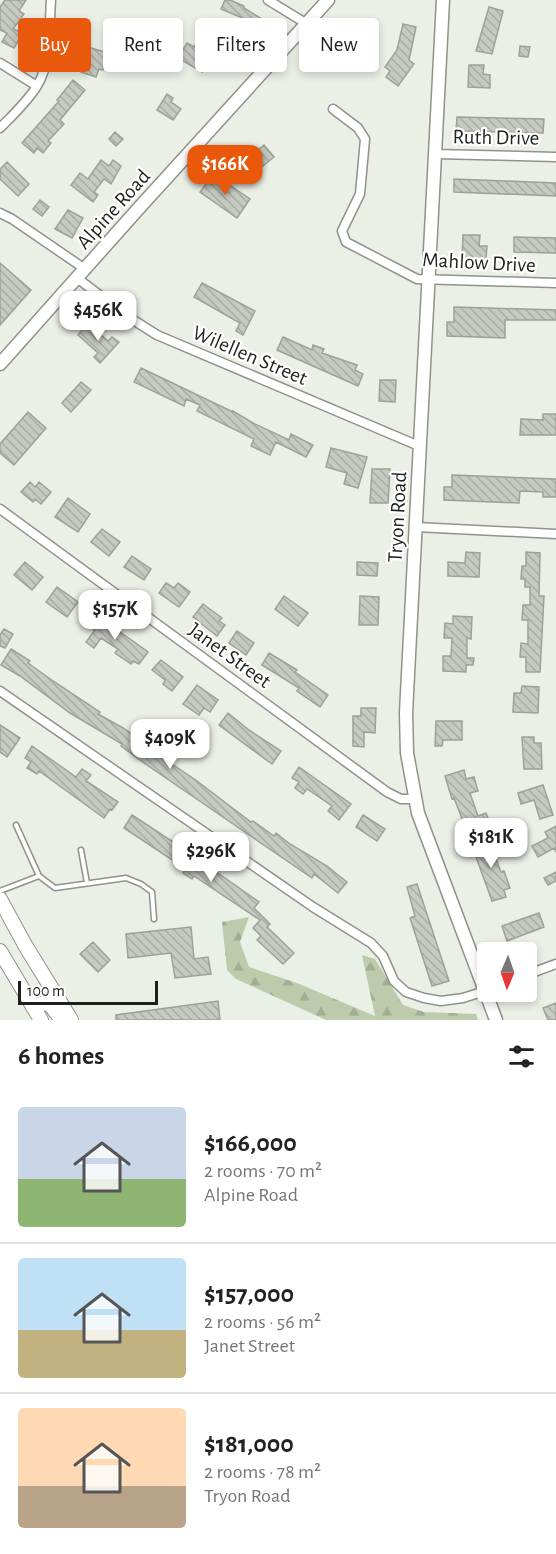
<!DOCTYPE html>
<html lang="en">
<head>
<meta charset="utf-8">
<style>
	:root { --surface:#fff; --page:#f6f6f6; --text:#222; --muted:#767676; --line:#e0e0e0; --accent:#ea580c }
	body { margin:0; font-family:"Alegreya Sans",sans-serif; background:var(--page); color:var(--text); height:100vh; display:flex; flex-direction:column; font-size:22px; white-space:nowrap }
	* { box-sizing:border-box; margin:0 }
	p { font-size:20px; color:var(--muted) }
	.icon { flex:none; width:33px; height:33px; fill:none; stroke:currentColor; stroke-width:2; stroke-linecap:round; stroke-linejoin:round }
	.map { position:relative; height:1020px; overflow:hidden }
	.side { display:flex; flex-direction:column; background:var(--surface); flex:1 }
	.side>* { flex:none }
	.banner { position:absolute; left:18px; top:18px; width:520px; height:54px; display:flex; gap:12px }
	.needle { width:39px; rotate:182deg }
	.tools { position:absolute; left:477px; top:942px; display:grid; gap:12px }
	.tools a { display:grid; place-items:center; width:60px; height:60px; border-radius:6px; background:var(--surface); box-shadow:0 3px 9px #0003; font-size:30px }
	.scale { position:absolute; left:18px; bottom:15px; width:140px; box-sizing:border-box; padding-left:6px; border:3px solid #1e201d; border-top:0; font-size:16px; line-height:21px; white-space:nowrap; color:#1e201d; -webkit-text-stroke:4px #fff; paint-order:stroke }
	.price { position:absolute; translate:-50% -51px; padding:0 14px; border-radius:12px; background:#fff; color:#222; font-size:20px; line-height:39px; filter:drop-shadow(0 2px 3px #0008) }
	.price::after { content:''; position:absolute; left:50%; top:36px; width:18px; height:14px; margin-left:-9px; background:inherit; clip-path:polygon(0 0,100% 0,50% 100%) }
	.price.on { background:var(--accent); color:#fff }
	ul { padding:0; list-style:none }
	li { display:flex; align-items:center; gap:18px; height:150px; padding:0 18px }
	li+li { border-top:2px solid var(--line) }
	li span { display:grid; place-items:center; flex:none; width:168px; height:120px; border-radius:6px; color:#555 }
	li>.icon { margin-inline-start:auto }
	span .icon { width:72px; height:72px; fill:#fffc; stroke-width:1 }
	li b { font-size:26px }
	h2 { display:flex; justify-content:space-between; align-items:center; height:72px; padding:0 18px; font-size:26px }
	.pill { padding:0 21px; border-radius:6px; background:var(--surface); box-shadow:0 3px 9px #0003; font-size:21px; line-height:54px }
	.pill.on { background:var(--accent); color:#fff }
	.map>svg:first-child { display:block }
	.forest { fill:url(#forest-firs) }
	.building { fill:url(#building-back-hatch); stroke:#9da198; stroke-width:1.5 }
	.lines { fill:none; stroke-linecap:round; stroke-linejoin:round }
	.lane-casing { stroke:#8f938a; stroke-width:7 }
	.street-casing { stroke:#8f938a; stroke-width:11 }
	.secondary-casing { stroke:#8f938a; stroke-width:15 }
	.primary-casing { stroke:#8f938a; stroke-width:16 }
	.lane { stroke:#fff; stroke-width:4 }
	.street { stroke:#fff; stroke-width:8 }
	.secondary { stroke:#fff; stroke-width:12 }
	.primary { stroke:#fff; stroke-width:14 }
	.labels { text-anchor:middle; stroke-width:4.5; stroke-linejoin:round; paint-order:stroke }
	.street-label { font-size:21px; fill:#1e201d; stroke:#fff }
</style>
</head>
<body>
<div class="map">
<svg width="556" height="1020" viewBox="0 0 556 1020">
	<defs>
		<pattern id="forest-firs" width="22" height="20" patternUnits="userSpaceOnUse" patternTransform="scale(1.5)"><rect width="22" height="20" fill="#bdcbac"/><path d="M5 1l3.5 6h-7zM16 11l3.5 6h-7z" fill="#a2ae94"/></pattern>
		<pattern id="building-back-hatch" width="6" height="6" patternUnits="userSpaceOnUse" patternTransform="scale(1.5)"><rect width="6" height="6" fill="#c6cac1"/><path d="M-1 5l2 2M0 0l6 6M5-1l2 2" fill="none" stroke="#aaada5"/></pattern>
	</defs>
	<rect width="100%" height="100%" fill="#ebf0e6"/>
	<!-- forest -->
	<path class="forest" d="M249,917L240,942L249,967L297,983L375,1016L362,955L375,959L403,1005L424,1012L476,1014L478,1020H326L236,979L227,970L222,922Z"/>
	<!-- building -->
	<path class="building" d="M5,0H26L19,11L24,14L13,29L23,33L14,48L2,42L7,33L0,30V7Z
		M225,0H230L244,6V8L267,22L260,33L243,22L245,19L221,9Z
		M489,7L503,11L492,54L476,51Z
		M347,23L364,40L354,50L337,33Z
		M403,24L416,27L409,60L414,64L398,86L386,77L390,71L385,67L397,50Z
		M225,30L239,39L231,51L217,42Z
		M187,43L194,47L196,44L213,54L202,72L178,58Z
		M520,46L530,47L528,57L519,56Z
		M88,47L108,53L103,70L99,69L96,77L81,72Z
		M469,65H484L483,74L490,75V88L468,87Z
		M73,80L85,90L60,120L64,124L48,141L51,143L43,153L37,148L34,153L22,143L59,101L57,100Z
		M167,94L173,98L171,102L181,109L173,120L157,110Z
		M457,117L544,119L543,133L456,131Z
		M115,132L123,139L116,146L109,139Z
		M264,145L274,157L253,174L243,162Z
		M101,160L109,166L113,160L121,166L111,184L104,179L94,192L98,195L93,202L71,185L80,173L88,179Z
		M7,162L29,184L18,196L0,179V169Z
		M213,174L250,199L237,218L200,192Z
		M454,179L556,183V196L454,192Z
		M40,200L49,207L42,216L33,209Z
		M68,210L83,218L72,238L55,229Z
		M463,235H480L479,246H487L486,259H462Z
		M514,237L556,238V253L514,252Z
		M0,263L31,290L0,325Z
		M202,283L255,311L243,335L236,331L240,323L194,297Z
		M454,307L556,310V320H505V338L447,336V322H454Z
		M88,323L108,341L112,337L119,342L100,363L94,357L98,353L78,335Z
		M283,337L312,350L313,345L324,349L322,353L357,365L355,370L363,374L358,386L277,350Z
		M141,368L233,412V411L253,423L289,440L291,434L313,445L306,457L276,442L270,455L251,446L254,439L197,411L200,405L186,399L184,406L134,382Z
		M380,380H396L395,402L379,401Z
		M81,382L91,390L71,412L62,403Z
		M28,412L46,428L14,465L0,453V444Z
		M543,414H556V435H520L521,419L543,420Z
		M331,448L367,457L358,488L344,484L347,473L326,467Z
		M372,469H390L388,503H370Z
		M452,475L556,479V497H543V492L520,491L519,503L444,500V487H452Z
		M30,482L35,487L39,482L51,492L41,504L35,499L33,502L21,492Z
		M68,498L90,514L78,532L55,517Z
		M102,529L120,542L109,556L91,542Z
		M466,552L480,553L479,577L448,576V562L465,563Z
		M526,552L540,553L539,596H544L540,672H526V657H520L521,643L528,644V620H522L523,605H530V587H525V579H521L522,566H526Z
		M132,556L151,569L144,580L124,567Z
		M25,562L43,577L32,590L14,575Z
		M357,562L378,563L377,576L357,575Z
		M166,583L174,588L178,583L190,592L179,607L159,593Z
		M57,587L78,602L67,617L46,602Z
		M284,596L308,613L298,626L275,609Z
		M360,596L379,597L378,625H359Z
		M203,604L222,618L219,621L225,625L217,636L193,617Z
		M95,614L148,652L139,664L133,661L131,664L115,653L118,649L101,638L94,648L86,642L95,630L87,625Z
		M453,616L472,617L471,639L467,638V658H474L473,665H466V672L443,671V656H451L452,638H444L445,623L453,624Z
		M4,629L13,634L5,648L0,646V635Z
		M237,631L254,643L246,655L229,643Z
		M11,649L30,661L28,663L53,681L100,712L98,714L123,728L173,762L172,764L197,781L251,822L253,821L274,836L276,833L290,844L327,866L347,882L338,893L314,874L312,878L144,763L121,746L122,744L70,713L20,676L1,665Z
		M269,653L297,670L295,672L328,695L320,707L297,691L299,688L262,665Z
		M161,660L183,677L172,691L163,684L165,680L152,670Z
		M197,685L218,700L210,712L204,708L199,715L183,704Z
		M522,686L539,687L538,713L513,712L514,693H521Z
		M361,708H376L375,733L364,732V747L353,746V716H361Z
		M228,713L249,730L281,751L272,764L219,725Z
		M436,721H462V740H443L442,746H435Z
		M0,725L20,738L7,757L0,752Z
		M522,737H534V743H541L542,769H524Z
		M32,746L76,777L82,769L91,775L86,781L118,802L112,810L110,809L104,818L39,771L37,774L27,768L31,762L25,758Z
		M299,767L351,804L339,820L328,811L332,806L313,793L307,789L303,794L295,788L299,782L292,778Z
		M464,770L466,779L474,777L478,791L470,793L478,816L486,813L489,821L466,829L454,798L452,799L445,776Z
		M543,785L553,815L540,819L534,800L521,804L518,793Z
		M132,815L184,849L259,902L254,908L270,924L267,927L294,953L283,964L257,940L261,936L253,928L260,920L194,876L192,879L183,873L186,869L124,828Z
		M363,815L385,829L377,841L356,827Z
		M556,826V852L554,848L538,857L532,846L548,838L545,832Z
		M487,836L501,872L504,871L510,888L504,890L506,897L492,901L471,843Z
		M556,872V881L548,885L544,878Z
		M417,884L449,981L432,986L410,918L415,916L407,887Z
		M539,913L544,927L507,941L502,926Z
		M191,927L194,959L208,957L211,974L175,978L171,953L128,958L126,934Z
		M93,942L110,960L98,972L80,954Z
		M218,1001L220,1020H116V1015Z
		M556,1003V1020H548L543,1008Z"/>
	<g class="lines">
		<!-- lane casing -->
		<g class="lane-casing">
			<path id="lane" d="M16,825L39,876
				M81,850L87,883
				M0,891L39,876L55,888L126,878L141,884L152,892L154,919"/>
		</g>
		<!-- street casing -->
		<g class="street-casing">
			<path id="street" d="M268,0L307,24
				M0,63L37,86
				M333,109L358,128L365,139L360,194L342,231L346,242L417,279L556,283
				M0,128C13,115 27,102 37,86C52,61 49,28 51,0
				M435,154L556,157
				M0,213L12,219L85,269
				M77,278L127,316L157,335L419,446
				M0,509L387,792L401,799H414
				M416,527L556,534
				M0,691L313,907L371,943L383,956L394,981L406,992L424,998L441,1001L463,998L488,990
				M526,975L556,964"/>
		</g>
		<!-- secondary casing -->
		<g class="secondary-casing">
			<path id="secondary" d="M443,0L406,713L407,753L418,813L496,1020
				M0,364L139,208L328,0"/>
		</g>
		<!-- primary casing -->
		<g class="primary-casing">
			<path id="primary" d="M0,899L25,945L71,1020
				M0,951L41,1020
				M33,1007L48,1002L59,1016"/>
		</g>
		<!-- lane -->
		<use href="#lane" class="lane"/>
		<!-- street -->
		<use href="#street" class="street"/>
		<!-- secondary -->
		<use href="#secondary" class="secondary"/>
		<!-- primary -->
		<use href="#primary" class="primary"/>
	</g>
	<g class="labels">
		<!-- street labels -->
		<g class="street-label">
			<text transform="translate(496 137) rotate(1)" y="7">Ruth Drive</text>
			<text transform="translate(113 209) rotate(-48)" y="7">Alpine Road</text>
			<text transform="translate(479 262) rotate(3)" y="7">Mahlow Drive</text>
			<text transform="translate(250 355) rotate(23)" y="7">Wilellen Street</text>
			<text transform="translate(397 517) rotate(-87)" y="7">Tryon Road</text>
			<text transform="translate(230 655) rotate(36)" y="7">Janet Street</text>
		</g>
	</g>
</svg>
<div class="tools">
<a><svg class="needle" viewBox="-14 -14 28 28"><path d="M0-13l5 13h-10z" fill="#e53935"/><path d="M0 13l5-13h-10z" fill="#767676"/></svg></a>
</div>
<div class="scale">100 m</div>
<b class="price on" style="left:225px;top:196px">$166K</b>
<b class="price" style="left:98px;top:342px">$456K</b>
<b class="price" style="left:115px;top:641px">$157K</b>
<b class="price" style="left:170px;top:770px">$409K</b>
<b class="price" style="left:491px;top:869px">$181K</b>
<b class="price" style="left:211px;top:883px">$296K</b>
<div class="banner">
<a class="pill on">Buy</a>
<a class="pill">Rent</a>
<a class="pill">Filters</a>
<a class="pill">New</a>
</div>
</div>
<section class="side">
<h2>6 homes<svg class="icon" aria-label="filters" viewBox="0 0 24 24"><path d="M4 7h16M4 17h16"/><circle cx="9" cy="7" r="2"/><circle cx="15" cy="17" r="2"/></svg></h2>
<ul>
<li><span style="background:linear-gradient(#c9d6e8 60%,#8fb573 0)"><svg class="icon" aria-label="home" viewBox="0 0 24 24"><path d="M3 11l9-7 9 7M6 9v11h12V9"/></svg></span><div><b>$166,000</b><p>2 rooms · 70 m²</p><p>Alpine Road</p></div></li>
<li><span style="background:linear-gradient(#bfe0f5 60%,#c2b280 0)"><svg class="icon" aria-label="home" viewBox="0 0 24 24"><path d="M3 11l9-7 9 7M6 9v11h12V9"/></svg></span><div><b>$157,000</b><p>2 rooms · 56 m²</p><p>Janet Street</p></div></li>
<li><span style="background:linear-gradient(#ffd9b3 65%,#b9a48a 0)"><svg class="icon" aria-label="home" viewBox="0 0 24 24"><path d="M3 11l9-7 9 7M6 9v11h12V9"/></svg></span><div><b>$181,000</b><p>2 rooms · 78 m²</p><p>Tryon Road</p></div></li>
</ul>
</section>
</body>
</html>
